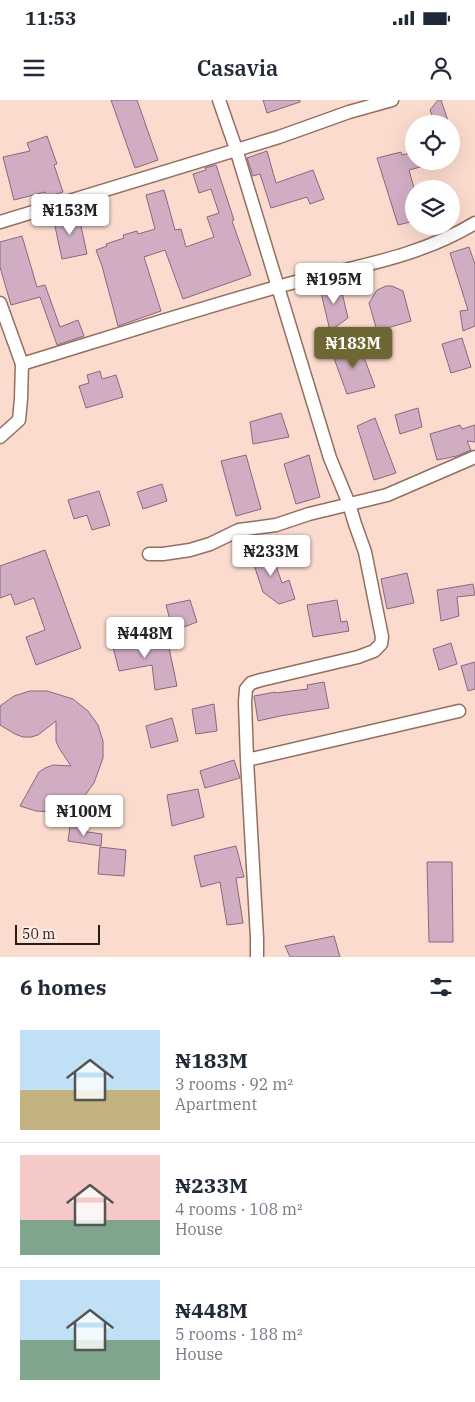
<!DOCTYPE html>
<html lang="en">
<head>
<meta charset="utf-8">
<style>
	:root { --surface:#fff; --page:#f2f2f3; --text:#1f2937; --muted:#747a83; --line:#e0e1e3; --accent:#6e6733 }
	body { margin:0; font-family:"IBM Plex Serif",serif; background:var(--page); color:var(--text); height:100vh; display:flex; flex-direction:column; font-size:19px; white-space:nowrap }
	* { box-sizing:border-box; margin:0 }
	p { font-size:16px; color:var(--muted) }
	.icon { flex:none; width:28px; height:28px; fill:none; stroke:currentColor; stroke-width:2; stroke-linecap:round; stroke-linejoin:round }
	.map { position:relative; height:857px; overflow:hidden }
	.side { display:flex; flex-direction:column; background:var(--surface); flex:1 }
	.side>* { flex:none }
	.tools { position:absolute; left:405px; top:15px; display:grid; gap:10px }
	.tools a { display:grid; place-items:center; width:55px; height:55px; border-radius:50%; background:var(--surface); box-shadow:0 5px 20px #0002; font-size:25px }
	.scale { position:absolute; left:15px; bottom:12px; width:85px; box-sizing:border-box; padding-left:5px; border:2px solid #281a14; border-top:0; font-size:14px; line-height:18px; white-space:nowrap; color:#281a14; -webkit-text-stroke:4px #fdece6; paint-order:stroke }
	.price { position:absolute; translate:-50% -42px; padding:0 11px; border-radius:5px; background:#fff; color:#222; font-size:16px; line-height:32px; filter:drop-shadow(0 1px 2px #0008) }
	.price::after { content:''; position:absolute; left:50%; top:30px; width:15px; height:11px; margin-left:-8px; background:inherit; clip-path:polygon(0 0,100% 0,50% 100%) }
	.price.selected { background:var(--accent); color:#fff }
	ul { padding:0; list-style:none }
	li { display:flex; align-items:center; gap:15px; height:125px; padding:0 20px }
	li+li { border-top:1px solid var(--line) }
	li span { display:grid; place-items:center; flex:none; width:140px; height:100px; border-radius:0px; color:#555 }
	li>.icon { margin-inline-start:auto }
	span .icon { width:60px; height:60px; fill:#fffc; stroke-width:1 }
	li b { font-size:21px }
	h2 { display:flex; justify-content:space-between; align-items:center; height:60px; padding:0 20px; font-size:21px }
	.status { display:flex; justify-content:space-between; align-items:center; height:35px; padding:0 25px; background:var(--surface); direction:ltr }
	.status svg { height:14px; fill:currentColor }
	header { display:flex; justify-content:space-between; align-items:center; height:65px; padding:0 20px; background:var(--surface); font-size:22px; font-weight:600 }
	.map>svg:first-child { display:block }
	.building { fill:#d0adc3; stroke:#88687c }
	.lines { fill:none; stroke-linecap:round; stroke-linejoin:round }
	.minor-casing { stroke:#926f60; stroke-width:15 }
	.minor { stroke:#fff; stroke-width:12 }
</style>
</head>
<body>
<div class="status"><b>11:53</b><svg viewBox="0 0 49 12"><path d="M0 12V9h3v3zM5 12V6h3v6zM10 12V3h3v9zM15 12V0h3v12zM26 1h20v11H26zM47 4h2v5h-2z"/></svg></div>
<header><svg class="icon" aria-label="menu" viewBox="0 0 24 24"><path d="M4 6h16M4 12h16M4 18h16"/></svg>Casavia<svg class="icon" aria-label="person" viewBox="0 0 24 24"><circle cx="12" cy="8" r="4"/><path d="M4 21q1-7 8-7t8 7"/></svg></header>
<div class="map">
<svg width="475" height="857" viewBox="0 0 475 857">
	<rect width="100%" height="100%" fill="#fbdbce"/>
	<!-- building -->
	<path class="building" d="M111,0H137L158,60L135,68Z
		M263,0H300V2L267,13Z
		M438,0H441L449,24H435L430,10Z
		M47,36L57,64L54,65L63,92L46,97L45,92L14,100L3,57L30,51L27,43Z
		M267,51L276,83L313,70L324,99L310,104L307,97L271,108L260,74L253,76L247,58Z
		M401,52L402,55L414,52V61H431V64L409,70L414,88V121L398,125L377,58Z
		M216,65L234,120L232,121L251,175L183,199L165,150L144,157L161,211L118,226L102,166L96,150L107,146L106,144L124,138L123,135L137,131L138,134L155,129L146,95L164,90L175,130L181,129L186,147L214,137L207,117L219,113L211,89L199,93L193,74L206,70L205,68Z
		M78,112L87,154L62,159L53,117Z
		M22,136L37,187L45,185L60,227L78,220L84,236L57,245L40,197L11,205L0,167V142Z
		M469,147L475,164V226L463,231L460,211L468,210L450,153Z
		M340,184L348,218L330,231L320,188Z
		M386,186H392L403,191L411,221L377,231L369,203L377,190Z
		M462,238L471,267L451,273L442,244Z
		M359,244L375,287L347,294L331,250Z
		M100,271L102,279L116,275L123,297L86,308L79,286L89,283L87,275Z
		M418,308L422,327L400,334L395,315Z
		M281,313L289,337L253,344L250,322Z
		M375,318L396,373L374,380L357,326Z
		M460,325L462,329L475,325V342L467,341L471,350L457,356L437,360L430,334Z
		M246,355L261,409L236,416L221,361Z
		M309,355L320,397L296,404L284,364Z
		M162,384L167,401L143,409L137,392Z
		M99,391L110,425L92,430L87,415L74,419L68,400Z
		M269,446L282,483L289,480L295,499L279,504L263,492L250,453Z
		M45,450L81,548L36,565L26,537L45,530L34,498L15,505L11,494L0,498V466Z
		M407,473L414,503L387,509L381,479Z
		M473,484L475,495L457,497L459,516L441,521L437,490Z
		M190,500L197,522L173,531L166,505Z
		M337,500L341,522L347,521L349,531L313,537L307,505Z
		M136,531L142,549L168,543L177,586L155,590L152,565L119,571L111,539Z
		M451,543L457,564L439,570L433,549Z
		M475,562V589L468,591L461,566Z
		M324,582L329,608L280,616L258,621L254,596L275,592V593L308,589L307,585Z
		M30,591H47L73,599L88,611L98,625L103,641V658L94,683L83,698L69,707L53,712L36,711L20,706L39,672L45,668L53,665L71,666L59,648L56,641V621L38,635L31,637H23L15,634L0,625V606L14,596Z
		M214,604L217,631L196,634L192,609Z
		M172,618L178,641L151,648L146,626Z
		M234,660L240,678L205,688L200,671Z
		M198,689L204,717L172,726L167,695Z
		M70,726L81,728V731L102,734L101,746L68,741Z
		M236,746L244,777L236,778L243,823L227,825L220,782L201,787L194,756Z
		M100,747L126,750L124,776L98,774Z
		M427,762H452L453,842H429Z
		M334,836L340,857H290L285,846Z"/>
	<g class="lines">
		<!-- minor casing -->
		<g class="minor-casing">
			<path id="minor" d="M219,0L236,49L330,358L349,404L355,424L365,452L382,537L381,544L374,551L358,557L261,580L251,583L246,589L245,602L247,660L257,838V857
				M0,122L279,37L349,12L392,0
				M0,203L22,264C107,238 191,211 277,187C343,168 415,160 475,123
				M0,337L19,320L21,299L22,264
				M149,454H163L190,450L210,444L239,430L276,425L309,414L387,395L475,357
				M247,660L459,611"/>
		</g>
		<!-- minor -->
		<use href="#minor" class="minor"/>
	</g>
</svg>
<div class="tools">
<a><svg class="icon" aria-label="locate" viewBox="0 0 24 24"><circle cx="12" cy="12" r="6"/><path d="M12 2v4M12 18v4M2 12h4M18 12h4"/></svg></a>
<a><svg class="icon" aria-label="layers" viewBox="0 0 24 24"><path d="M12 4l9 5-9 5-9-5zM3 14l9 5 9-5"/></svg></a>
</div>
<div class="scale">50 m</div>
<b class="price" style="left:70px;top:136px">₦153M</b>
<b class="price" style="left:334px;top:205px">₦195M</b>
<b class="price selected" style="left:353px;top:269px">₦183M</b>
<b class="price" style="left:271px;top:477px">₦233M</b>
<b class="price" style="left:145px;top:559px">₦448M</b>
<b class="price" style="left:84px;top:737px">₦100M</b>
</div>
<section class="side">
<h2>6 homes<svg class="icon" aria-label="filters" viewBox="0 0 24 24"><path d="M4 7h16M4 17h16"/><circle cx="9" cy="7" r="2"/><circle cx="15" cy="17" r="2"/></svg></h2>
<ul>
<li><span style="background:linear-gradient(#bfe0f5 60%,#c2b280 0)"><svg class="icon" aria-label="home" viewBox="0 0 24 24"><path d="M3 11l9-7 9 7M6 9v11h12V9"/></svg></span><div><b>₦183M</b><p>3 rooms · 92 m²</p><p>Apartment</p></div></li>
<li><span style="background:linear-gradient(#f6c9c9 65%,#7fa58c 0)"><svg class="icon" aria-label="home" viewBox="0 0 24 24"><path d="M3 11l9-7 9 7M6 9v11h12V9"/></svg></span><div><b>₦233M</b><p>4 rooms · 108 m²</p><p>House</p></div></li>
<li><span style="background:linear-gradient(#bfe0f5 60%,#7fa58c 0)"><svg class="icon" aria-label="home" viewBox="0 0 24 24"><path d="M3 11l9-7 9 7M6 9v11h12V9"/></svg></span><div><b>₦448M</b><p>5 rooms · 188 m²</p><p>House</p></div></li>
</ul>
</section>
</body>
</html>
